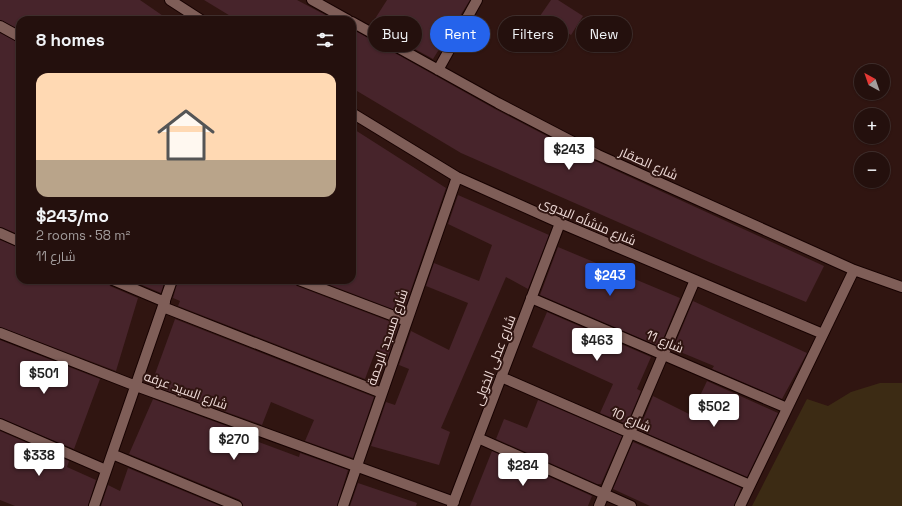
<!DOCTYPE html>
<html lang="en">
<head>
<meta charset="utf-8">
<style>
	:root { --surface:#24100d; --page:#301e1b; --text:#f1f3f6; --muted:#a39d9d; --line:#41302e; --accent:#2563eb }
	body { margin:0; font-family:"Space Grotesk",Cairo,sans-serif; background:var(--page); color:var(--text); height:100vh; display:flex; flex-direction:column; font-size:15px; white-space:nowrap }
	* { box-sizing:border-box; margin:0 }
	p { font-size:13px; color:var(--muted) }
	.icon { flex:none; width:22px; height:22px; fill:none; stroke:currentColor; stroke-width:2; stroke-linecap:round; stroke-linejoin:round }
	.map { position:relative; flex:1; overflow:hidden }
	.sheet { position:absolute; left:16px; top:16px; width:340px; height:268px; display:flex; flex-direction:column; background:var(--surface); border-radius:12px; box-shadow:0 1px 3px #0004,0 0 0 1px var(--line) }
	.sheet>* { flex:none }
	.top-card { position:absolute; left:368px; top:16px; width:380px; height:36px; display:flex; gap:8px }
	.needle { width:26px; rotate:320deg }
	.fabs { position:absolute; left:854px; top:64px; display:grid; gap:8px }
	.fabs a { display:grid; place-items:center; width:36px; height:36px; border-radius:50%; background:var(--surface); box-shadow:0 1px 3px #0004,0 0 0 1px var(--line); font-size:20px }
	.price { position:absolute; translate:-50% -34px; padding:0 9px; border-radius:4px; background:#fff; color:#222; font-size:13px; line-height:26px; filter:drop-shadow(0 1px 2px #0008) }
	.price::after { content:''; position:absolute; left:50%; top:24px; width:12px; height:9px; margin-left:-6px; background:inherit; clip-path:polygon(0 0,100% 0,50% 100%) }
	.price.active { background:var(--accent); color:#fff }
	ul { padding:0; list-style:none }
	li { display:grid; align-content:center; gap:8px; height:212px; padding:0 20px }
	li span { display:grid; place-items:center; height:124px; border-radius:12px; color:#555 }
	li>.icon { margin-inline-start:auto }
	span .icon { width:72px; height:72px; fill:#fffc; stroke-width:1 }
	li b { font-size:17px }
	h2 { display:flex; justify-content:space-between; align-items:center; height:48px; padding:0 20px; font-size:17px }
	.chip { padding:0 14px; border-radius:18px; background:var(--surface); box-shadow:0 1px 3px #0004,0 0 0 1px var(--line); font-size:14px; line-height:36px }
	.chip.active { background:var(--accent); color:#fff }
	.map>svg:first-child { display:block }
	.green { fill:#3c2b14 }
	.building { fill:#47242b }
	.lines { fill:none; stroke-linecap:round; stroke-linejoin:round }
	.street-casing { stroke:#170201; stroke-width:12 }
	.street { stroke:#7f5e58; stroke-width:10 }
	.labels { text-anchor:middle; stroke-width:4; stroke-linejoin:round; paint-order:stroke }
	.street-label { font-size:13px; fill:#efdbd8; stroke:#301511 }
</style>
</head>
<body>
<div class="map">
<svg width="902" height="506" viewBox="0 0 902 506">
	<rect width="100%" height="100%" fill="#301511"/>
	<!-- green -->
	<path class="green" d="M880,383H902V506H752L807,399L828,406L851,392Z"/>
	<!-- building -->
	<path class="building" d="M0,0H140L169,20H20V30L0,20Z
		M204,0H297L335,20H237Z
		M387,0H470L433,59L371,25Z
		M551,0H558L583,16L571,35L540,16Z
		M352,29L495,109L595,161L824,266L806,302L709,262L461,153L352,88Z
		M0,33L20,43V235L0,227Z
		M352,128L446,188L403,313L317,280H352Z
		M458,195L549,235L528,289L506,277L441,428L450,432L439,465L371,446L386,402L395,405L409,369L399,365L411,331L449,350L468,303L426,286L434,263L479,281L492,245L448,224Z
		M0,240L20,248V280H107L110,286L138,298L116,371L0,327Z
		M558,247L680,298L661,344L658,343L656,345L540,295Z
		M130,280H165L161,293Z
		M178,280H293L297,286L399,325L387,360L374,355L365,379L178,306L180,301L173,298Z
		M693,301L807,353L782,399L712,369L714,366L673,349Z
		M547,312L651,357L637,389L641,391L627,424L600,413L613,384L532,347Z
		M175,319L374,397L353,458L305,441L314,420L271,402L262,425L151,385Z
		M0,340L100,379L74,449L0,418Z
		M707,381L778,413L747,477L639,430L653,396L691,415Z
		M153,399L257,437L256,441L299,457L300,453L348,470L337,506H243L240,500L129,454Z
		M538,400L622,436L601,484H597L496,439L504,419L527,428Z
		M0,431L69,461L67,467L96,480L88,506H15L0,500Z
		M633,442L741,488L734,506H650L613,489Z
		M492,451L592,496L588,506H470Z
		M128,468L220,506H101L108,485L120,491Z
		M358,483L417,503L416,506H350Z"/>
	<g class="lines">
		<!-- street casing -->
		<g class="street-casing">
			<path id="street" d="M170,0L201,20
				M312,0L348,20
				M352,22L498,103L598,155L854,270L902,287
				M0,26L20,37
				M438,70L477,0
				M352,113L457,177L560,223L823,334
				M0,233L20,242
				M113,280L165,302
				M299,280L407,321
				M531,298L787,408
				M163,307L382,393
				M0,333L136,386L454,502
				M501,377L750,485
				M0,424L106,470
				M478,438L631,506
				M112,454L237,506
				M94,506L172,280
				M343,506L457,177
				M452,506L560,223
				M599,506L695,280
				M740,506L854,270"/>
		</g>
		<!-- street -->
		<use href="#street" class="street"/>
	</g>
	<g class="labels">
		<!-- street labels -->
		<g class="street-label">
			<text transform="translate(649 163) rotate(24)" y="5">شارع الصقار</text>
			<text transform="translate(588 221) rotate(23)" y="5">شارع منشأه البدوى</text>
			<text transform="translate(387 337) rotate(-71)" y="5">شارع مسجد الرحمة</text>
			<text transform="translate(665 341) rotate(23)" y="5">شارع 11</text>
			<text transform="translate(494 360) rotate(-69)" y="5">شارع عدلى الخولى</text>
			<text transform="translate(186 390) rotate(20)" y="5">شارع السيد عرفه</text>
			<text transform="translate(631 419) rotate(24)" y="5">شارع 10</text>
		</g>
	</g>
</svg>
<div class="fabs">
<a><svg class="needle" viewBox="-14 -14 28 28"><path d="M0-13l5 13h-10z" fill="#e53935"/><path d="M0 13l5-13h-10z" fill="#a39d9d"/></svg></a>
<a>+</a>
<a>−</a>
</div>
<b class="price" style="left:569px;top:171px">$243</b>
<b class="price active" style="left:610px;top:297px">$243</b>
<b class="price" style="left:597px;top:362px">$463</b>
<b class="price" style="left:44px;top:395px">$501</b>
<b class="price" style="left:714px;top:428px">$502</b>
<b class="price" style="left:234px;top:461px">$270</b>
<b class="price" style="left:39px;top:477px">$338</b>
<b class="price" style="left:523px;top:487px">$284</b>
<div class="top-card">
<a class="chip">Buy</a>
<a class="chip active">Rent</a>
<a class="chip">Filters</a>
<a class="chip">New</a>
</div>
<section class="sheet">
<h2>8 homes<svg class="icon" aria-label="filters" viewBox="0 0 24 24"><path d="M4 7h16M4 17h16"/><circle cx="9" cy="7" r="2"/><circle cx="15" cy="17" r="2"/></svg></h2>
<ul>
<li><span style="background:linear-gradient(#ffd9b3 70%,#b9a48a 0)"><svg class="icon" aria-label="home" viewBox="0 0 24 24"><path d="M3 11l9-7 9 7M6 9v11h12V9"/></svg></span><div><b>$243/mo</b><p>2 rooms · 58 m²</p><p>شارع 11</p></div></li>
</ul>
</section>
</div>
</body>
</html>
